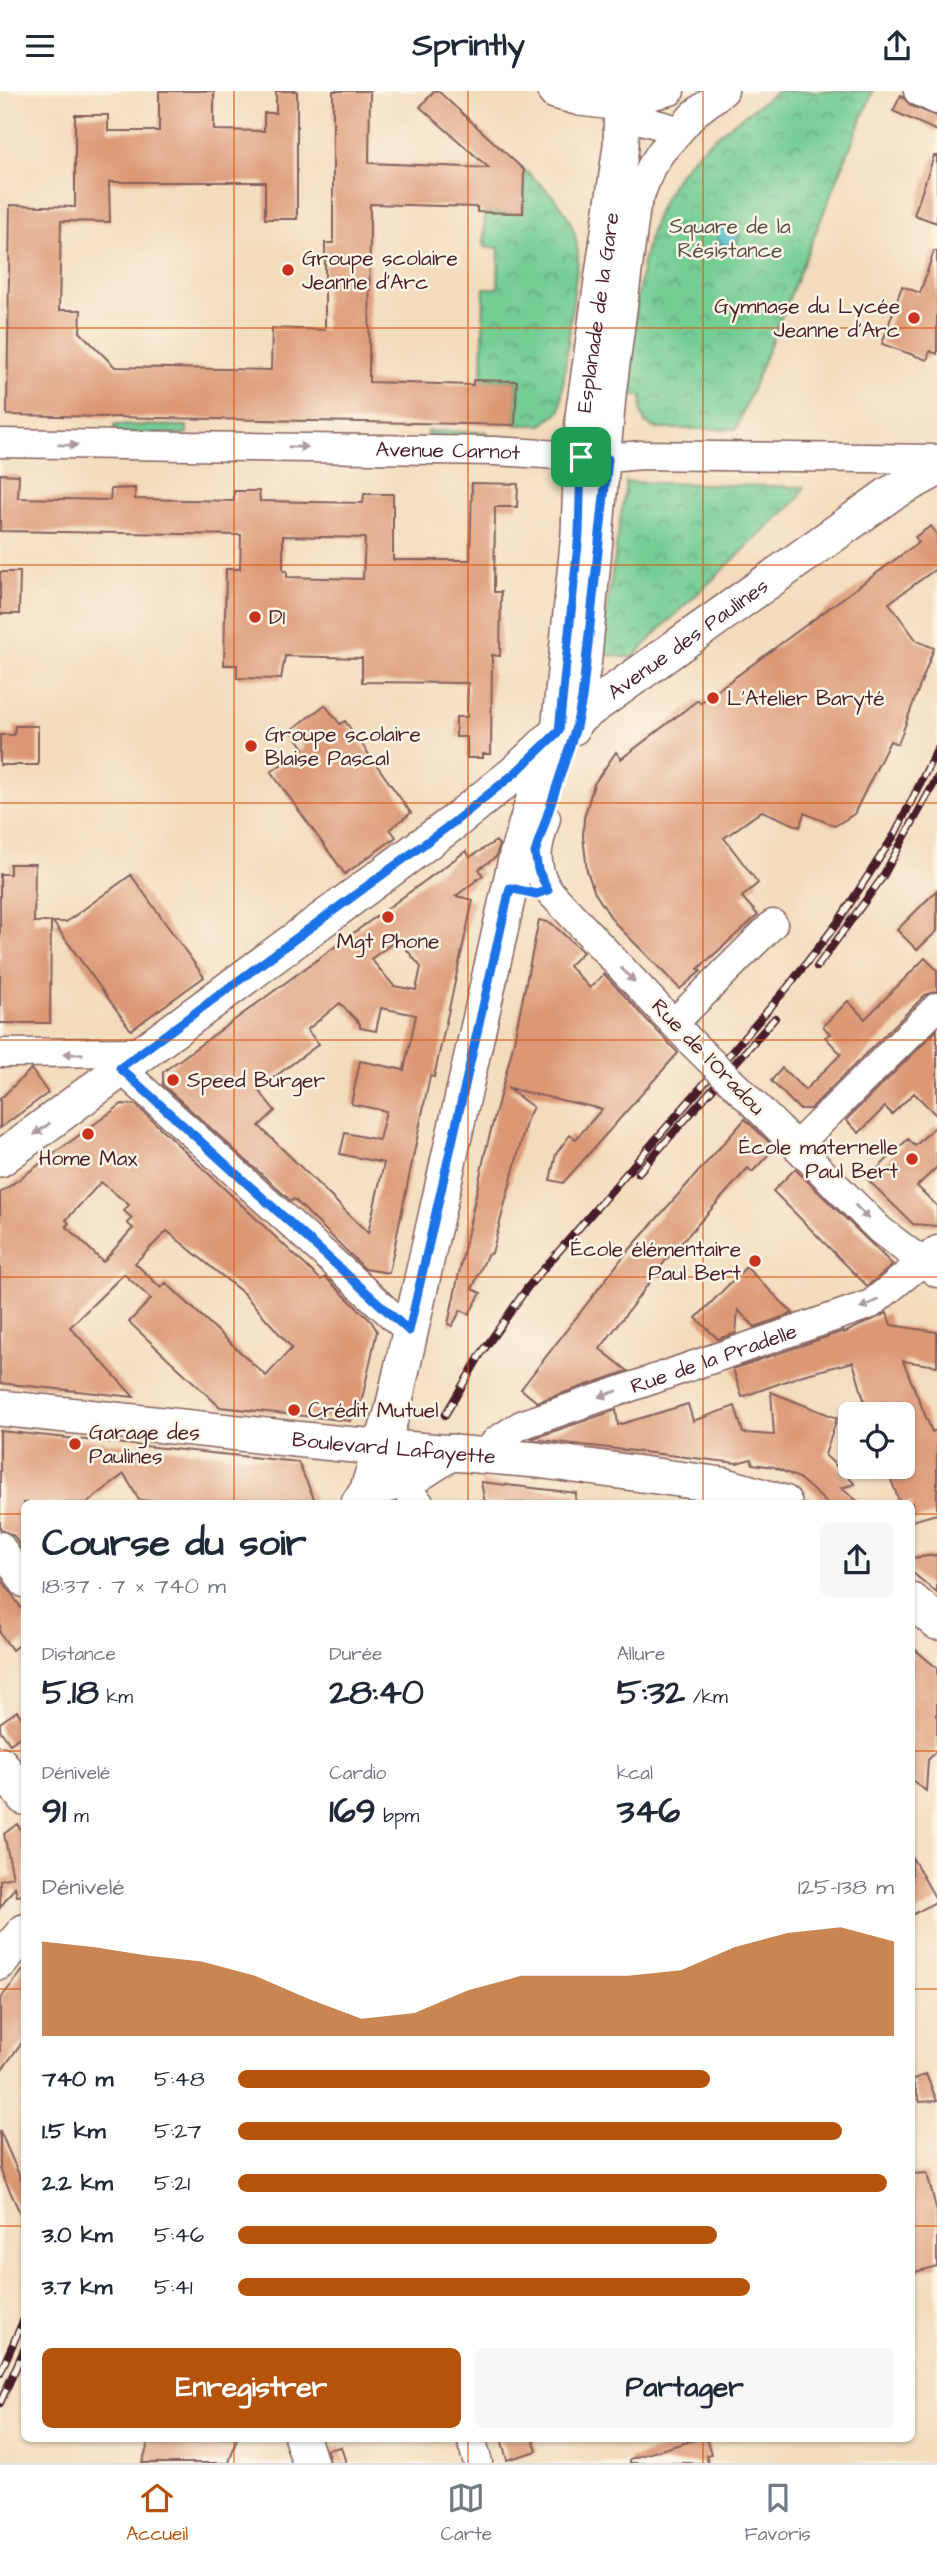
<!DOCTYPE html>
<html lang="fr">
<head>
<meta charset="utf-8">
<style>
  body { margin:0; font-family:"Architects Daughter",sans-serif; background:#f6f6f7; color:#1f2937; height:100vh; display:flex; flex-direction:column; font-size:26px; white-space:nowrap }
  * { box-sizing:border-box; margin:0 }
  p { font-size:23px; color:#747a83 }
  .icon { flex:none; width:38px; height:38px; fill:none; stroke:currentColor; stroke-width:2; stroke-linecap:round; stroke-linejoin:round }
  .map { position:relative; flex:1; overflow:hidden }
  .sheet { position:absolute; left:21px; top:1409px; width:894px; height:942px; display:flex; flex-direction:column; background:#fff; border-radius:10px; box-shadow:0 2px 5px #0004 }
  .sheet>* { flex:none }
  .fabs { position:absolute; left:838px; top:1311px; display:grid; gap:14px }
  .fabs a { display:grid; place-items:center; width:77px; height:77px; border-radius:10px; background:#fff; box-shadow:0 2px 5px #0004; font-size:35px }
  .pin { position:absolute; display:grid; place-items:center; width:60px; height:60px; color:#fff; margin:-30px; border-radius:14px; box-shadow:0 4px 10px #0006 }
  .round { display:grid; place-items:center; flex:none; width:74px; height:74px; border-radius:10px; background:#f6f6f7 }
  .overview { display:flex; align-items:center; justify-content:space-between; height:119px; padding:0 21px }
  h1 { font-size:38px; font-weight:700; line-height:52px }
  .stats { display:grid; grid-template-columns:repeat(3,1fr); gap:10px; height:119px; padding:7px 21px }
  .stats div { display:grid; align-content:center }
  .stats b { font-size:35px; font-weight:700 }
  .stats small { font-size:19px; font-weight:400 }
  .stats p { font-size:19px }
  .chart { height:196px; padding:14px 21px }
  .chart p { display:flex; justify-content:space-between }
  .chart svg { width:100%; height:126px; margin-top:7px; fill:#b45309; opacity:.7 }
  .cta { display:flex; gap:14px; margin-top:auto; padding:14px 21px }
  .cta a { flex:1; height:80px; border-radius:10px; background:#b45309; color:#fff; font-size:28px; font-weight:700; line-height:80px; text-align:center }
  .cta a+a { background:#f6f6f7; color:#1f2937 }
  ul { padding:0 21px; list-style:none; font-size:23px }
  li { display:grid; grid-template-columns:112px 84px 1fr; align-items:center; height:52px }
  li i { height:18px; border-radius:9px; background:#b45309 }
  header { display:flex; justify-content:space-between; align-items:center; height:91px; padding:0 21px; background:#fff; font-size:32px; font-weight:700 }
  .dock { display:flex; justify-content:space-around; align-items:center; height:98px; border-top:2px solid #e0e1e3; background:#fff; font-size:19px; color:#747a83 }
  .dock a { display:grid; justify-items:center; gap:4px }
  .dock .active { color:#b45309 }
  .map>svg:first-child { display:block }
</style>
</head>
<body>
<header><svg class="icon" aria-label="menu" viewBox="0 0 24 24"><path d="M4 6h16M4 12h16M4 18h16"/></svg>Sprintly<svg class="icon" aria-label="share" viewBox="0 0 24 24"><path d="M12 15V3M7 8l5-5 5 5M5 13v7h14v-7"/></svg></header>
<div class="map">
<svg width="937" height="2372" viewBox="0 0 937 2372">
  <defs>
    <pattern id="park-crowns" width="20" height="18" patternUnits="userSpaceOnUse" patternTransform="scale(1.75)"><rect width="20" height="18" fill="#74cd94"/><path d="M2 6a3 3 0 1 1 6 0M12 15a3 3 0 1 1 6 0" fill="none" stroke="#61a679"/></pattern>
  </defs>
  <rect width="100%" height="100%" fill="#fcf5e5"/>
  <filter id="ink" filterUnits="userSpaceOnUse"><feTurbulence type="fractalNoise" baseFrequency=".0143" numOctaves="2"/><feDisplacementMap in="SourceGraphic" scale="14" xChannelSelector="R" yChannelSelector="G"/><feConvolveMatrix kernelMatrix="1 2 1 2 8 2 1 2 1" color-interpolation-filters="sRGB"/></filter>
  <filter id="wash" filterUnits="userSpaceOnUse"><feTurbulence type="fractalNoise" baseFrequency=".00686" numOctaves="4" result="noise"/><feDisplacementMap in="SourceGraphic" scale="28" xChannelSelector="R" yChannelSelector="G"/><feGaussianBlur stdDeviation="1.57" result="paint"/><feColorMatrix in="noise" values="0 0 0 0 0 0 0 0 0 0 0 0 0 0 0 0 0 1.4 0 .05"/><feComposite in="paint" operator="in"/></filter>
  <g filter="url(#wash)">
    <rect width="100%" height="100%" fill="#f3dcbd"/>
    <path fill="#74cd94" stroke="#5f7660" stroke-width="2" d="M114 334 187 335V343L114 342Z
      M427 340 488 341V347L427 346Z"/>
    <path fill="url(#park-crowns)" stroke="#5f7660" stroke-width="2" d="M778 0H873L736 338H657L645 332 641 320 642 305 628 303C636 235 635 155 671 95 695 54 740 28 778 0Z
      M524 79C556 107 576 122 578 167L560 320 542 334H515L517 290 482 289 484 197H498L499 157 484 156 485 121 523 122Z
      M626 391 804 396 798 408 663 535 633 567 600 563Z"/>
    <path fill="#54c1ce" stroke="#4f707c" stroke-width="2" d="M717 144a11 11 0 1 1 22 0a11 11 0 1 1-22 0Z"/>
    <g id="blocks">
      <path fill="#dc9874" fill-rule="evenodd" d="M159 0H214V39L264 40V22H276V0H297V128H265V91H109L110 131 61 130 59 219H81L80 241 115 276 271 279 272 237 325 239V152H333V0H370L369 72 489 77 420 16 434 0H438L524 79 523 122 477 121V116L370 113 369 291 473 294V289L517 290 515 334 7 324 10 114 75 116V24H108V40H159Z
        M901 4 911 15 937 25V40L893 20Z
        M934 65H937V132L914 124Z
        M934 160H937V263L930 260 927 269 882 253 902 195 920 202Z
        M0 383 19 384 18 407 110 409 111 398 135 397V408L234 410V400H259L260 410 363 412 364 403H393V469H470L472 392 518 393 517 416H495L494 501H501L500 565 492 564 491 663H483V667H467V646H456V626H467L468 592 362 591V567L285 565 281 588 237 587V574H224L226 478H240L241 444 0 440ZM283 445 365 447 363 488 287 486V480H283Z
        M931 435 937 444V477L889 512 917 550 934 557 898 653 890 650 854 723 835 735 804 722 800 736 762 720 724 747 758 792 742 806 758 824 698 878 701 880 680 898 614 831 595 802 587 780 583 745 584 727 594 693 616 661 621 668 698 609 700 612 919 451 915 446Z
        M0 481H20L19 523H0Z
        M325 614 340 633 345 630 411 722 390 738 396 746 345 783 271 681 304 657 291 639Z
        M15 635H38V674H0V644H14Z
        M496 750 499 754 496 766 479 778 483 784 456 805 473 809 434 986 430 985 389 1182 365 1178 294 1108 291 1110 163 994V981L466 760 470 766ZM398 848 421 876 416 899 394 895 371 868ZM340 912 360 933V937L376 940 381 917 416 924 404 979 360 970 351 1013 386 1020 379 1049 345 1042 340 1063 384 1072 368 1142 259 1035 275 1020 258 998 319 953 307 939Z
        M10 773H35L34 831H51L50 932H0V783H10Z
        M131 784 204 886 131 939 53 831H66Z
        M937 799V840L917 859 897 839Z
        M539 829 551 832 583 861 569 875 590 897 604 883 678 962 563 1092 550 1089 556 1063 570 1044 576 1048 602 1018 507 997 533 1016 527 1028 492 1162 487 1164 472 1198 481 1202 469 1223 461 1219 452 1235 448 1233 485 1062 512 959Z
        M925 867 937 879V900L925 904 810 1018H799L771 990 782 977 805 999 841 963 825 946 830 943 823 935 848 910 865 928Z
        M937 939V1025L914 1002 892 1023 885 1016 859 1042 846 1029Z
        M31 978 48 1002 0 1037V1008Z
        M122 1013 136 1014 321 1189 325 1186 371 1230 377 1240 360 1317 352 1316 350 1330 220 1316 129 1231 151 1208 124 1183 70 1236 134 1306 0 1292V1102ZM101 1091 129 1114 124 1120 132 1127 127 1132 133 1137 103 1171 66 1135 69 1132 66 1129ZM167 1140 243 1202 292 1257 266 1285 166 1192 161 1197 135 1172Z
        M745 1028 775 1057 752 1081 748 1077 666 1169 600 1258 628 1280 537 1311 521 1298 623 1166Z
        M937 1034V1076L917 1095 937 1115V1135L913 1133 867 1088 908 1048 915 1055Z
        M795 1078 893 1174 867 1195 773 1100Z
        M746 1176 793 1222 755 1236 738 1219 736 1242 718 1248 696 1227Z
        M887 1222 891 1234 937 1241V1275L903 1270 932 1341 937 1339V1423L912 1430V1412H900L886 1376H903V1323H868L853 1271 803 1284 742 1306 733 1278 844 1240V1242Z
        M771 1301 837 1327 825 1364 855 1393 841 1397 860 1412H827L799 1387 774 1376 753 1373 751 1368 737 1372 531 1348 616 1319 618 1334 688 1313 693 1330 735 1315 743 1342 774 1344Z
        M0 1340 298 1371 316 1412H175L139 1409 124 1383 87 1412H24V1461L14 1445 0 1438Z
        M481 1391 576 1402 575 1412H485Z
        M937 1464V1502L912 1481V1467Z
        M0 1486 24 1521V1550L12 1559 0 1542Z
        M912 1556 937 1577V1659L928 1669 926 1700 912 1689Z
        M17 1620 24 1630V1643L10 1653 0 1639V1632Z
        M17 1733 24 1744V1804L17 1805 15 1796 0 1817V1789L13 1786 4 1743Z
        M912 1766 937 1810 912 1824Z
        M24 1878V1949L0 1981V1908Z
        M926 1983 937 2010 920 2011 912 1989Z
        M0 2040 24 2095V2131L0 2078Z
        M927 2082 937 2121V2175L912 2182V2083Z
        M150 2347H237L229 2372H142Z
        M501 2347H533L537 2360 507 2369Z
        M701 2347H706L711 2363 706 2364 708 2372H630V2368Z
        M341 2356 346 2372H330L327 2359Z"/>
    </g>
  </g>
  <g filter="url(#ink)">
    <use href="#blocks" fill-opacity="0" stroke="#85615e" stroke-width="2"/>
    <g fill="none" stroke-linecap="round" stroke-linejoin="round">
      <g stroke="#85615e" stroke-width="31">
        <g id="minor">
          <path d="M670 0 622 12 634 27 678 39"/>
          <path d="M918 0 937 9"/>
          <path id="s1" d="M0 352 495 360 608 367 642 364 937 368"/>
          <path d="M575 639 587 572 612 300 636 115 651 76 661 61 694 23 724 0"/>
          <path d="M546 727C537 755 532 773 548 799L692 952"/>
          <path d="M674 932 773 833"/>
          <path d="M0 962 141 961"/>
          <path d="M120 977 409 1240"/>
          <path d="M753 1012 880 1139 937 1182"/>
          <path d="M796 1055 937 916"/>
          <path id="s2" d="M485 1365 496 1350 521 1334 871 1213 937 1159"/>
          <path d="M398 1390 419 1412"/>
          <path d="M0 1455 24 1492"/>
          <path d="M471 2347 478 2372"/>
        </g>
      </g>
      <g stroke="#85615e" stroke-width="38">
        <g id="major">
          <path d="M555 0 580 7 622 12"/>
          <path id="s3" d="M0 1068 454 731 515 682 559 640 890 403 937 378"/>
          <path id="s4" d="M0 1317 343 1353 537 1369 723 1394 784 1412"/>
          <path d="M367 1401 418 1383 452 1361"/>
          <path id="s5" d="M359 1412 367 1401 392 1322 517 764 536 701 559 640 579 443 583 326 621 55 622 0"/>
          <path d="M912 1510 937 1531"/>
          <path d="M0 1673 24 1706"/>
          <path d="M0 1871 24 1841"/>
          <path d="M302 2347 310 2372"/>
        </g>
      </g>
      <use href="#minor" stroke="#fff" stroke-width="28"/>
      <use href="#major" stroke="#fff" stroke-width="35"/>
      <g stroke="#4a1f2b" stroke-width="8">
        <path id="rail" d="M817 876 882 787 937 687
          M638 1082 775 927
          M445 1324 481 1263 527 1197 787 897 838 831 895 743 937 658
          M0 2282 24 2228
          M0 2312 24 2259"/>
      </g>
      <use href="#rail" stroke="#fcf5e5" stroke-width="5" stroke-dasharray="16" stroke-linecap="butt"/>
      <g stroke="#85615e" stroke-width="31" stroke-linecap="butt">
        <path id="minor-bridge" d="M692 952 753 1012"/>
      </g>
      <use href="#minor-bridge" stroke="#fff" stroke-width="28"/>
    </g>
    <defs><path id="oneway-solid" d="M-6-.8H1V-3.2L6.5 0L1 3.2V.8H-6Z" transform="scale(1.75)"/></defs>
    <g fill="#ae9aa0">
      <use href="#oneway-solid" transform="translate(68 354) rotate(1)"/>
      <use href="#oneway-solid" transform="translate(298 356) rotate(1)"/>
      <use href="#oneway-solid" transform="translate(628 884) rotate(46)"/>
      <use href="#oneway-solid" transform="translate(73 963) rotate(-180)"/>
      <use href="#oneway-solid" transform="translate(42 1038) rotate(143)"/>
      <use href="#oneway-solid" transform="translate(862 1121) rotate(45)"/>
      <use href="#oneway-solid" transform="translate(869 1213) rotate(155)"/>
      <use href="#oneway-solid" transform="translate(608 1303) rotate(161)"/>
    </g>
  </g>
  <g fill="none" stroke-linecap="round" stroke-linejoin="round" filter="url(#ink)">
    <g stroke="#fff" stroke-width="14">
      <path id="route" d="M581 366 608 368 582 608 576 636 535 762 538 779 548 799 536 803 510 797 409 1240 120 977 454 731 515 682 559 640 579 443Z"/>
    </g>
    <use href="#route" stroke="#1a73e8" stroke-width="9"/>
  </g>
  <path fill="none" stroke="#d8530f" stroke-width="2" stroke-opacity="0.55" d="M234 0V1412M468 0V1412M703 0V1412M0 237H937M0 474H937M0 712H937M0 949H937M0 1186H937M0 1423H24M912 1423H937M0 1660H24M912 1660H937M0 1898H24M912 1898H937M0 2135H24M912 2135H937M234 2347V2372M468 2347V2372M703 2347V2372"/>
  <g fill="#c8321e" stroke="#fcf5e5" stroke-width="2.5">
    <circle cx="288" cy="179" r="7"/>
    <circle cx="914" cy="227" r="7"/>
    <circle cx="255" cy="526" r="7"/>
    <circle cx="713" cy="607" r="7"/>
    <circle cx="251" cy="655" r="7"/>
    <circle cx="388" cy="826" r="7"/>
    <circle cx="173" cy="989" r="7"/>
    <circle cx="88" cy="1043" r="7"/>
    <circle cx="912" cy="1068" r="7"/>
    <circle cx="755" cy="1170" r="7"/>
    <circle cx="294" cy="1319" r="7"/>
    <circle cx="75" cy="1353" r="7"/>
  </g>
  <g text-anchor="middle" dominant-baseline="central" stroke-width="5" stroke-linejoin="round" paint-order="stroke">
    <g font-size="21" fill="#57534a" stroke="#fcf5e5">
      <text x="730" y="135">Square de la<tspan x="730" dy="24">Résistance</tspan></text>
    </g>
    <g font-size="21" fill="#4a1f2b" stroke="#fcf5e5" text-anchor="start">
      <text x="302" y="167">Groupe scolaire<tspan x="302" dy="24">Jeanne d'Arc</tspan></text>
      <text x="900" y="215" text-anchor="end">Gymnase du Lycée<tspan x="900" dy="24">Jeanne d'Arc</tspan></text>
      <text x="269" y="526">D1</text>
      <text x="727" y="607">L'Atelier Baryté</text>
      <text x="265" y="643">Groupe scolaire<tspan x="265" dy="24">Blaise Pascal</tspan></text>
      <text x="388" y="850" text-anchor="middle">Mgt Phone</text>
      <text x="187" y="989">Speed Burger</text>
      <text x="898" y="1056" text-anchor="end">École maternelle<tspan x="898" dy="24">Paul Bert</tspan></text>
      <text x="88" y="1067" text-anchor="middle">Home Max</text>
      <text x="741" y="1158" text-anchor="end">École élémentaire<tspan x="741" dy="24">Paul Bert</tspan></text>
      <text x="308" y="1319">Crédit Mutuel</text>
      <text x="89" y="1341">Garage des<tspan x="89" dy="24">Paulines</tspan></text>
    </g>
    <g font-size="21" fill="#4a1f2b" stroke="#fcf5e5">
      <text stroke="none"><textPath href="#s5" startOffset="1220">Esplanade de la Gare</textPath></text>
      <text stroke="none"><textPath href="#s1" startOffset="448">Avenue Carnot</textPath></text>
      <text stroke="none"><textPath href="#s3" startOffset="863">Avenue des Paulines</textPath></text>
      <text transform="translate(708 966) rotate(46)">Rue de l'Oradou</text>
      <text stroke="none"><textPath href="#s2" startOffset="252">Rue de la Pradelle</textPath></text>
      <text stroke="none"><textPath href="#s4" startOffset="396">Boulevard Lafayette</textPath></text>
    </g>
  </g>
</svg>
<div class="fabs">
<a><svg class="icon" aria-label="locate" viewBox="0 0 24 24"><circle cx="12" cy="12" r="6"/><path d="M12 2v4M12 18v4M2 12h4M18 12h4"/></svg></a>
</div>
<div class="pin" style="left:581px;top:366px;background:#1e9e55"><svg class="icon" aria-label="arrive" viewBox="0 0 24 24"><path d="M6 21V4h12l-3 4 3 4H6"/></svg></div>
<section class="sheet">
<div class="overview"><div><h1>Course du soir</h1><p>18:37 · 7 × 740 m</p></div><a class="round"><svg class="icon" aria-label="share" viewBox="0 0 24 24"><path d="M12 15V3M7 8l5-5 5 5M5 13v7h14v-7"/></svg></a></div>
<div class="stats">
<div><p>Distance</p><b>5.18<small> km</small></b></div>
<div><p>Durée</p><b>28:40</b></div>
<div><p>Allure</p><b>5:32<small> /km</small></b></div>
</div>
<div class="stats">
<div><p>Dénivelé</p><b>91<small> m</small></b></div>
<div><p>Cardio</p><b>169<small> bpm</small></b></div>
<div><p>kcal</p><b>346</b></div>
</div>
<div class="chart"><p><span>Dénivelé</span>125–138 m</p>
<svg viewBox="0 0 160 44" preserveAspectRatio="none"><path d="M0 44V11L10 13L20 16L30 18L40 23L50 31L60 38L70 36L80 28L90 23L100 23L110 23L120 21L130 13L140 8L150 6L160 11V44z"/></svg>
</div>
<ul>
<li><b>740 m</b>5:48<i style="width:72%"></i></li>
<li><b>1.5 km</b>5:27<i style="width:92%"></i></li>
<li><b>2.2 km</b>5:21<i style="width:99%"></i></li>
<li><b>3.0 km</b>5:46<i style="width:73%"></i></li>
<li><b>3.7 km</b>5:41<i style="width:78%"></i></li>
</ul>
<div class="cta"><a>Enregistrer</a><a>Partager</a></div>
</section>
</div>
<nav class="dock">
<a class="active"><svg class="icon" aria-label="home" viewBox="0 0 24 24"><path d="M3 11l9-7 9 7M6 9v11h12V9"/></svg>Accueil</a>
<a><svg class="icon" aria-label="map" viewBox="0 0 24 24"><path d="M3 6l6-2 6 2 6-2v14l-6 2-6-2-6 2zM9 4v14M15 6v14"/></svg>Carte</a>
<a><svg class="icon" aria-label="saved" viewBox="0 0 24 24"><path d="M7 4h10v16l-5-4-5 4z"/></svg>Favoris</a>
</nav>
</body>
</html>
